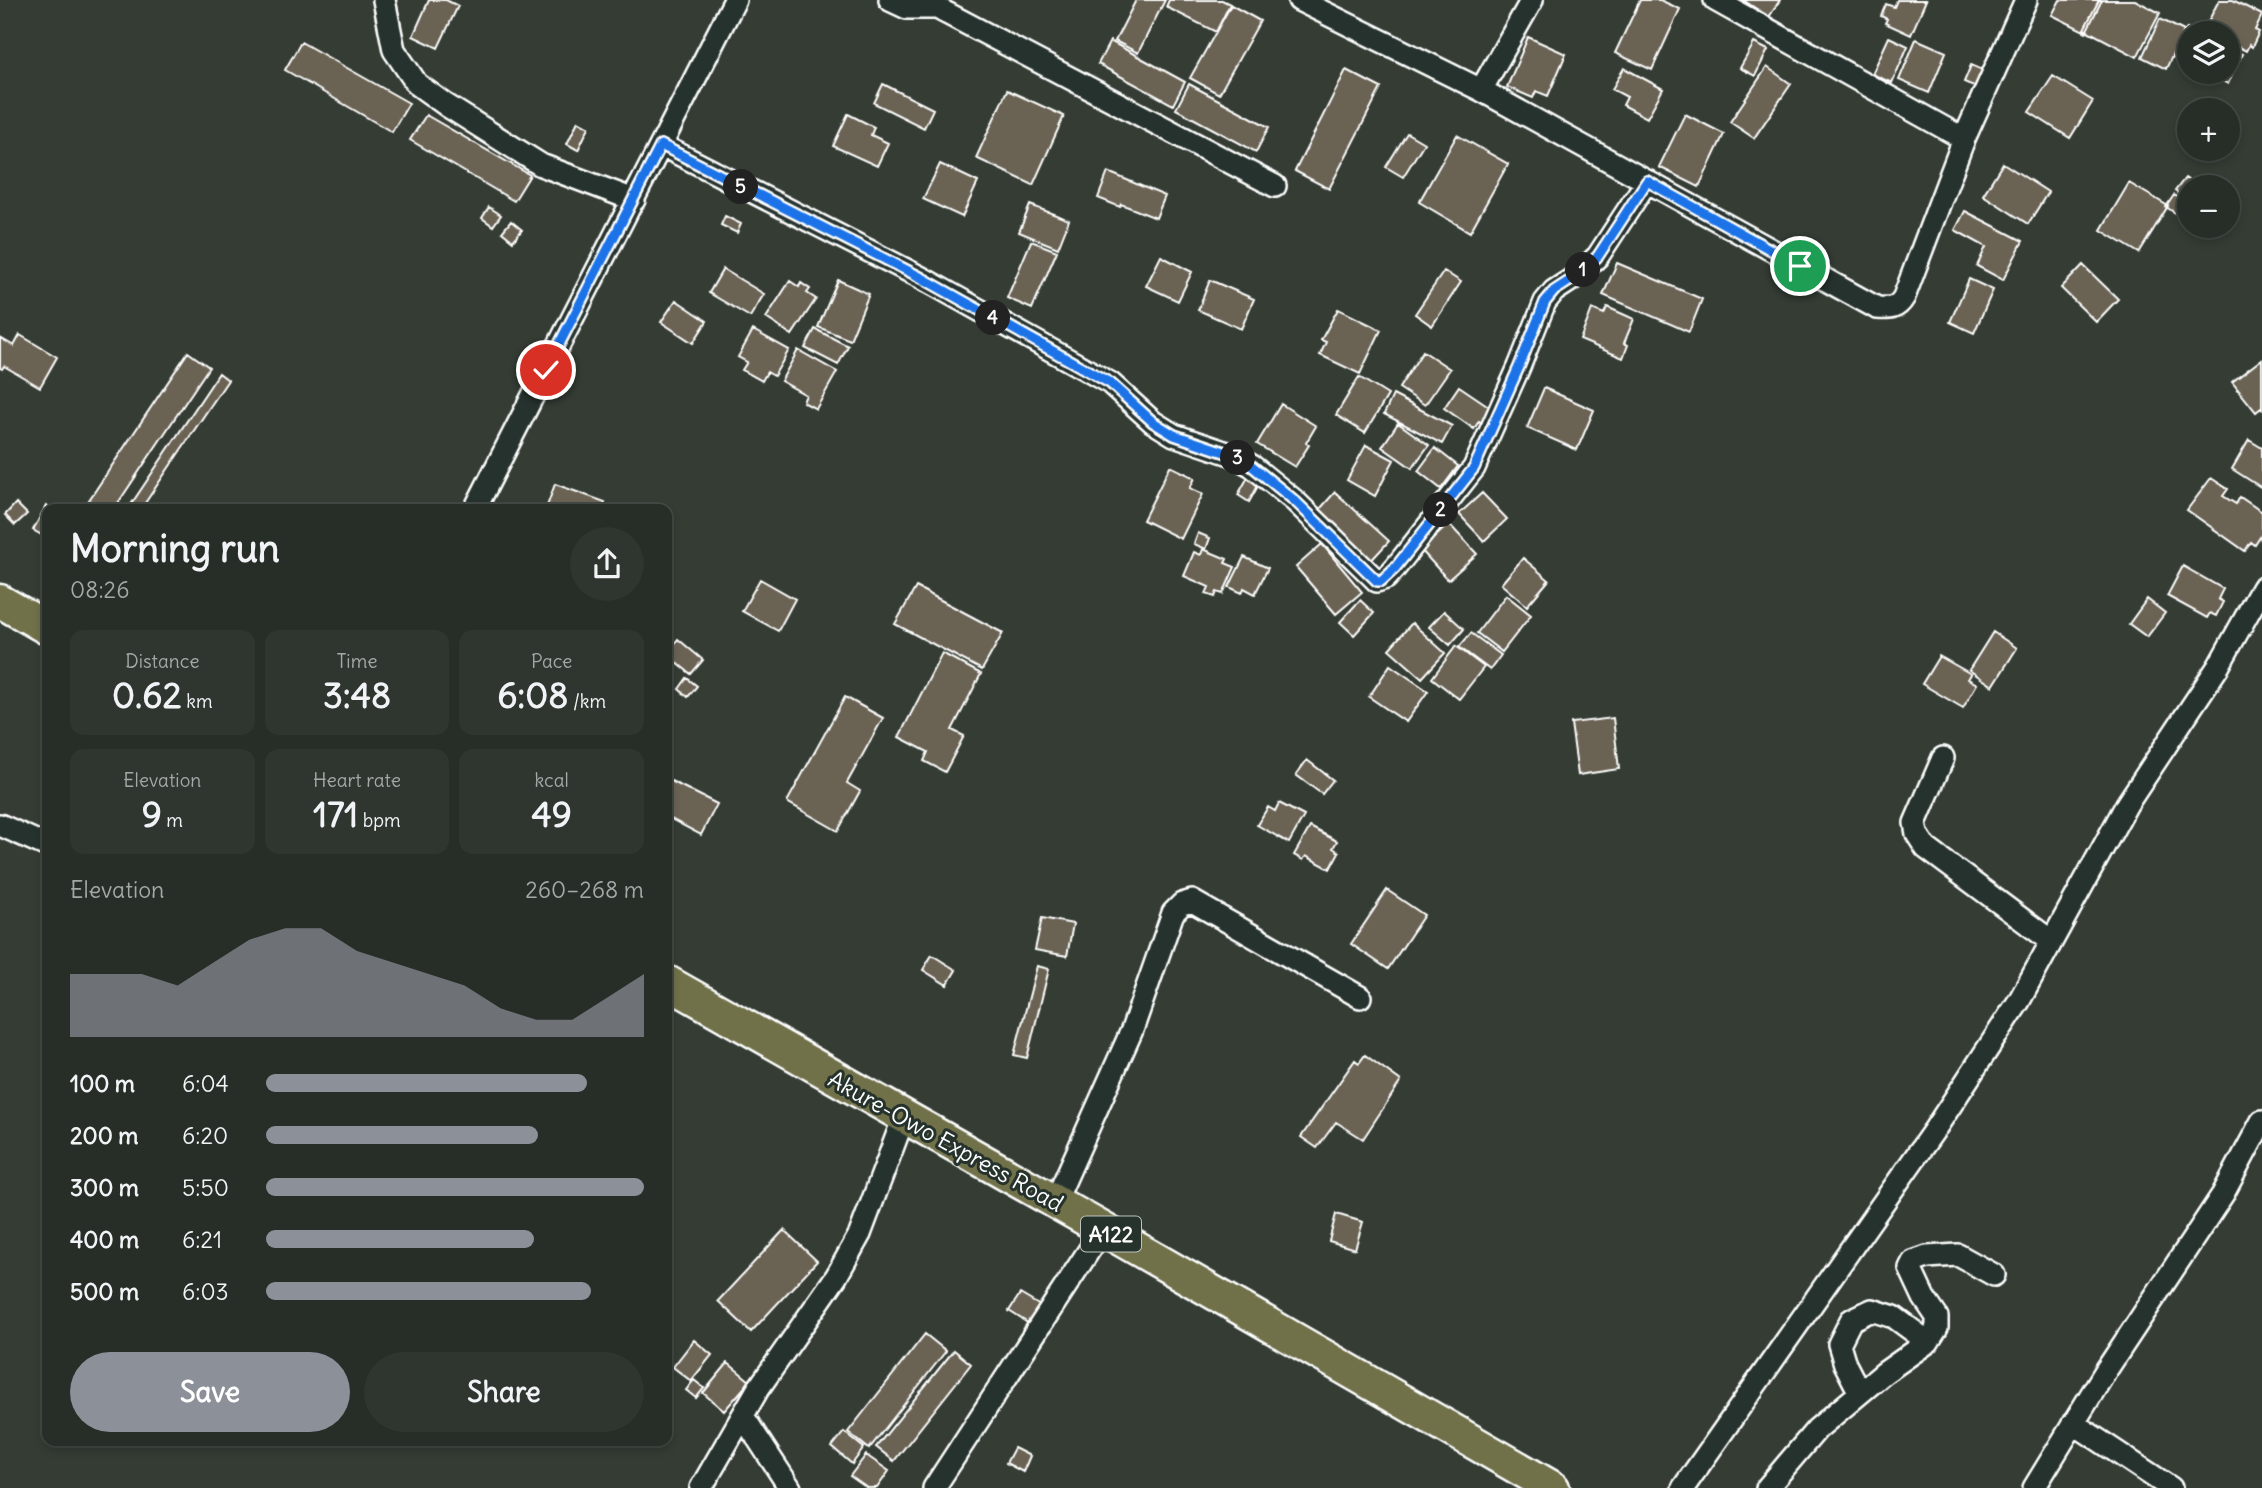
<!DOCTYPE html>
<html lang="en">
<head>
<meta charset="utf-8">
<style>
  body { margin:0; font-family:Delius,sans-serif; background:#2f352f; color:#f1f3f6; height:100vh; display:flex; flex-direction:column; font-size:26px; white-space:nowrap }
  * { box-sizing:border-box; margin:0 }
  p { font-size:23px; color:#a4a8a7 }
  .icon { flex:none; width:38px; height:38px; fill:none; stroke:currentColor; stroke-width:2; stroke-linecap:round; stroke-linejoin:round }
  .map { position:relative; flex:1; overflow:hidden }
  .details { position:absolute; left:42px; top:504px; width:630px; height:942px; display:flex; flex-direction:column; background:#272d27; border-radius:14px; box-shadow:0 4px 10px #0003,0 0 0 2px #434944 }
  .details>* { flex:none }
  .controls { position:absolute; left:2177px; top:21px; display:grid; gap:14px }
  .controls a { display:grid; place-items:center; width:63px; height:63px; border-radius:50%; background:#272d27; box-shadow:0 4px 10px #0003,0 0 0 2px #434944; font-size:35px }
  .pin { position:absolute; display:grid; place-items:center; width:60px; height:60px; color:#fff; margin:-30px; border:4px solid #fff; border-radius:50%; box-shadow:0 2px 7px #0007 }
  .km { position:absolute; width:35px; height:35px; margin:-18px; border-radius:50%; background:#222; color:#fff; font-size:19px; line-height:35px; text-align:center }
  .round { display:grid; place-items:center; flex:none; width:74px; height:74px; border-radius:37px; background:#2f352f }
  .overview { display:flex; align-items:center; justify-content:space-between; height:119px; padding:0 28px }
  h1 { font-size:38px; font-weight:700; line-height:52px }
  .metrics { display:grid; grid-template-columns:repeat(3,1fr); gap:10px; height:119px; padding:7px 28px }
  .metrics div { display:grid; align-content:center; border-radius:14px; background:#2f352f; text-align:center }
  .metrics b { font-size:35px; font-weight:700 }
  .metrics small { font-size:19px; font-weight:400 }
  .metrics p { font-size:19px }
  .chart { height:196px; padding:14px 28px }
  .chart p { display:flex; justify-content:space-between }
  .chart svg { width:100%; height:126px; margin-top:7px; fill:#8c9099; opacity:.7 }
  .cta { display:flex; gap:14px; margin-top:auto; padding:14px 28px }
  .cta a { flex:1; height:80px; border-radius:42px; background:#8c9099; color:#fff; font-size:28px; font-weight:700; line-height:80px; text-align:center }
  .cta a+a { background:#2f352f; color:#f1f3f6 }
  ul { padding:0 28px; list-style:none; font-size:23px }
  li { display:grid; grid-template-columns:112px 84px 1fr; align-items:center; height:52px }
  li i { height:18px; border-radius:9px; background:#8c9099 }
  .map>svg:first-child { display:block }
</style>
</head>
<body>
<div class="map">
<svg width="2262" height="1488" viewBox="0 0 2262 1488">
  <rect width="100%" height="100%" fill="#343c34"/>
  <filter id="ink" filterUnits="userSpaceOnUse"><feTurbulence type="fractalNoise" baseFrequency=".0143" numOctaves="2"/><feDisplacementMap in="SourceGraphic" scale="14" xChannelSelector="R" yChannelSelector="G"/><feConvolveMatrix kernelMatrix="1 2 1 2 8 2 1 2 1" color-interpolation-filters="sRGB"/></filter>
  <g filter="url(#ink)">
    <path fill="#6a6252" stroke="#fff" stroke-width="2" d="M429 0H446L458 6 438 48 413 36Z
      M1136 0H1165L1138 53 1115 41Z
      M1169 0H1222L1230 4 1216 32 1166 7Z
      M1640 0H1660L1680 9 1652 70 1615 53Z
      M1743 0H1780L1769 17Z
      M1897 0H1926L1911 35 1885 23 1887 19 1881 16 1886 4 1894 7Z
      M2060 0H2102L2086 32 2052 15Z
      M2099 0H2135L2160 13 2137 57 2084 29Z
      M2219 0H2233L2262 15 2255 30 2259 32 2252 47 2249 45 2246 51 2228 42V33H2211L2204 30Z
      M1231 5 1260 21 1219 94 1190 78Z
      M2160 19 2184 31 2166 69 2142 57Z
      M2187 28 2197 33H2189V65L2173 58Z
      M1528 37 1566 54 1548 96 1536 91 1533 98 1507 87Z
      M1889 37 1908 46 1892 83 1872 74Z
      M1916 39 1946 52 1929 93 1899 80Z
      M1110 41 1185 82 1173 105 1098 64Z
      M301 42 409 103 392 132 285 70Z
      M1754 43 1768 50 1755 76 1740 68Z
      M2228 48 2242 54 2228 84 2203 72H2228Z
      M1971 65 1985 71 1978 88 1964 82Z
      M1767 67 1791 84 1754 138 1730 122Z
      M1624 68 1663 89 1647 118 1623 105 1627 97 1612 89Z
      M1346 70 1381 88 1329 189 1295 171Z
      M2053 76 2093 101 2070 138 2029 112Z
      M883 84 933 109 924 128 874 103Z
      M1189 84 1269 127 1256 152 1176 109Z
      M1007 90 1064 116 1033 185 976 158Z
      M848 114 874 127 871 135 888 143 877 166 833 146Z
      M1685 114 1724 134 1699 187 1659 167Z
      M426 115 530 175 514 201 410 140Z
      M578 121 589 127 578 150 567 144Z
      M1407 133 1424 143 1403 177 1386 167Z
      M1457 135 1508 164 1470 232 1419 202Z
      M2003 163 2048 192 2028 224 1983 195Z
      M940 164 978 182 962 217 923 199Z
      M1108 172 1165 196 1156 218 1121 204 1120 207 1098 198Z
      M2185 178 2198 187H2189V202L2175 191Z
      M2129 183 2168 206 2139 253 2101 230Z
      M2174 195 2189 204V213L2185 219 2166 207Z
      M1030 205 1069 220 1058 248 1019 232Z
      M489 207 501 215 493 226 482 218Z
      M1965 211 2023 241 2003 280 1977 266 1986 247 1955 230Z
      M725 216 741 224 737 233 721 225Z
      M511 221 522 230 513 241 502 232Z
      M1031 241 1057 251 1032 309 1007 298Z
      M1161 256 1192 272 1178 301 1146 286Z
      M1617 263 1702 299 1689 332 1603 295Z
      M2083 265 2118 299 2096 322 2061 288Z
      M723 269 764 294 750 317 709 293Z
      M1444 271 1461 282 1432 326 1415 314Z
      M1969 279 1993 290 1974 333 1950 322Z
      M838 280 869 294 850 340 818 327Z
      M1210 280 1254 299 1241 329 1198 310Z
      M790 281 799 287 801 283 810 289 807 293 816 299 792 335 766 318Z
      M676 300 707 321 693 343 661 322Z
      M1607 307 1634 319 1624 343 1628 345 1623 358 1580 340 1592 309 1604 314Z
      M1338 309 1381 330 1360 374 1320 355 1326 342 1321 340Z
      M815 329 848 346 838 365 805 348Z
      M753 330 789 350 774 376 767 372 762 381 742 370 747 362 738 357Z
      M20 335 57 357 40 387 4 366 2 369 0 368V338L14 346Z
      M798 350 837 372 816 409 803 402 806 395 781 381Z
      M1423 351 1450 369 1425 405 1399 388Z
      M188 352 209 367 114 509H96L87 503Z
      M2262 359V409L2261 408 2256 412 2232 382Z
      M219 373 228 380 141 509H128Z
      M1359 377 1388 395 1365 433 1336 415Z
      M1459 386 1493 409 1483 424 1479 421 1474 429 1444 408Z
      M1544 388 1594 410 1577 450 1527 428Z
      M1393 395 1452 426 1442 444 1384 414Z
      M1281 404 1316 426 1306 443 1309 445 1295 467 1257 444Z
      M1398 423 1429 445 1412 468 1382 447Z
      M2249 440 2262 448V488L2232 469Z
      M1366 445 1394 460 1375 496 1347 480Z
      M1435 448 1458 466 1441 489 1418 471Z
      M1170 466 1195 478 1190 488 1203 494 1181 539 1143 520Z
      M1248 477 1259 484 1249 502 1238 495Z
      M2211 478 2228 489 2223 496 2236 504 2240 497 2262 512V534L2255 545 2251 542 2245 551 2187 510Z
      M555 484 605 502 602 509H546Z
      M1335 492 1389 541 1367 565 1313 517Z
      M1482 493 1507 519 1484 541 1459 514Z
      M16 503 27 514 15 525 5 515Z
      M46 506 51 509H47V538L33 530Z
      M1449 524 1477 554 1448 580 1421 550Z
      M1198 533 1210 538 1206 549 1194 544Z
      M1322 544 1362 592 1336 614 1296 567Z
      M1203 549 1227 559 1225 563 1235 567 1223 594 1217 592 1215 597 1206 594 1209 587 1184 576 1194 552 1201 555Z
      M1244 557 1268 568 1255 594 1244 588 1242 593 1229 587Z
      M1523 558 1549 580 1527 606 1501 584Z
      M2183 566 2223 589 2218 599 2223 602 2216 616 2210 613 2207 618 2167 596Z
      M760 579 795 599 778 631 742 611Z
      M916 587 1003 633 982 670 895 624Z
      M1506 595 1531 615 1502 652 1477 633Z
      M2147 599 2165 613 2147 637 2129 624Z
      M1360 600 1374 613 1354 635 1340 622Z
      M1444 611 1464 629 1450 645 1429 627Z
      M1412 623 1445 653 1422 678 1389 649Z
      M1993 632 2017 648 1993 686 1969 670Z
      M1471 633 1501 655 1490 670 1459 647Z
      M678 639 703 660 691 674 667 655Z
      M1456 646 1484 667 1459 699 1432 678Z
      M942 653 981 674 952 730 964 736 945 772 924 761 928 752 899 737Z
      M1939 656 1971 674 1968 679 1977 684 1963 708 1922 684Z
      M1390 665 1428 691 1406 722 1369 697Z
      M687 678 697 686 688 697 679 689Z
      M845 697 883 718 847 783 860 791 838 831 787 802Z
      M1613 718 1619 769 1578 775 1571 723Z
      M1307 760 1333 780 1322 794 1296 775Z
      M667 779 717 804 701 835 667 817Z
      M1279 803 1304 816 1289 843 1257 825 1268 807 1275 811Z
      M1310 827 1337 841 1333 848 1339 852 1330 869 1306 856 1303 860 1294 855Z
      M1387 890 1424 915 1388 969 1351 944Z
      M1042 918 1073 924 1067 956 1035 950Z
      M932 955 956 970 947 985 923 970Z
      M1037 966 1049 969 1027 1058 1014 1055Z
      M1365 1055 1401 1081 1363 1139 1336 1122 1317 1148 1301 1137 1355 1060 1359 1063Z
      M1336 1214 1363 1222 1355 1249 1329 1241Z
      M784 1230 817 1261 751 1332 718 1301Z
      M1020 1294 1042 1307 1031 1325 1009 1311Z
      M925 1334 946 1351 869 1449 848 1432Z
      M694 1340 712 1355 691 1381 673 1367Z
      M954 1350 971 1364 894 1461 876 1447Z
      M728 1363 750 1381 724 1411 703 1393Z
      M694 1380 704 1388 696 1398 686 1390Z
      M844 1432 864 1448 852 1464 832 1447Z
      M1014 1448 1030 1456 1023 1472 1006 1463Z
      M866 1455 889 1471 877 1488H867L850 1476Z"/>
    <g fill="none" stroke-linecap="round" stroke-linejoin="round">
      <g stroke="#fff" stroke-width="26">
        <path id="minor" d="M384 0 394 50 417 84 446 105 541 165 634 200
          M890 0 907 8H937
          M928 0 937 8 1275 186
          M1299 0 1481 90 1877 308C1890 309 1897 309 1904 297L1964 139 2026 0
          M1715 0 1964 139
          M1481 90 1532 0
          M661 145 922 278 1110 383 1153 422 1174 435 1233 455 1252 466 1295 501 1377 581 1386 578 1395 568 1474 468 1519 367 1545 302 1554 291 1577 276 1598 256 1647 181
          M475 509 735 0
          M1943 758 1915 823 1917 834 1926 848 2051 941
          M0 825 47 846
          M1055 1202 1132 1030 1173 913 1182 904 1192 901 1360 997
          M1860 1393 1845 1364 1839 1344 1851 1320 1872 1310 1894 1317 1928 1342
          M743 1416 790 1488
          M2073 1423 2171 1488
          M701 1488 758 1389 836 1277 860 1234 904 1117
          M934 1488 1103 1229
          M1683 1488 1935 1129 2019 1001 2127 804 2218 667 2262 588
          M1767 1488 1817 1429 1884 1373 1928 1342 1937 1328V1317L1924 1298 1910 1268 1913 1262 1927 1257 1958 1255 1994 1275
          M2034 1488 2105 1372 2223 1194 2262 1121"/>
      </g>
      <g stroke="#fff" stroke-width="37">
        <path id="highway" d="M0 601 47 628
          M667 982 1103 1229 1553 1488"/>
      </g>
      <use href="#minor" stroke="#26332d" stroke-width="21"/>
      <use href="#highway" stroke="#6f704a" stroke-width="32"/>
    </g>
  </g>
  <g fill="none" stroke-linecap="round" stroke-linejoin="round" filter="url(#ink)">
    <g stroke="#fff" stroke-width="14">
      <path id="route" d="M546 370 661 145 922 278 1110 383 1153 422 1174 435 1233 455 1252 466 1295 501 1377 581H1381L1395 568 1474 468 1519 367 1545 302 1554 291 1577 276 1598 256 1647 181 1800 266"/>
    </g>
    <use href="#route" stroke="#1a73e8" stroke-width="9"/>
  </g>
  <g text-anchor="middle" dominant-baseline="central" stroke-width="6" stroke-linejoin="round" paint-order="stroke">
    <rect fill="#26332d" stroke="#bec2c0" stroke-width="2" x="1081" y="1216.5" width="60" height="35" rx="5"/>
    <g font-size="21" font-weight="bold" fill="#fff">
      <text x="1111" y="1234">A122</text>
    </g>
    <g font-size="23" fill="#fff" stroke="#26332d">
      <text transform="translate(946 1141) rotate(29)">Akure-Owo Express Road</text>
    </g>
  </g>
</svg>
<div class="controls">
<a><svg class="icon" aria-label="layers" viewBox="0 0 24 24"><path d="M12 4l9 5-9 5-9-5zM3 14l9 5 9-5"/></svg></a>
<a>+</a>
<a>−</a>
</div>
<div class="pin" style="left:1800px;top:266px;background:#1e9e55"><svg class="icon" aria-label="arrive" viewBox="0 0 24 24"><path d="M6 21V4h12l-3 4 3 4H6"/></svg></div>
<div class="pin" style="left:546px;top:370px;background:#d93025"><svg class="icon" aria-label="check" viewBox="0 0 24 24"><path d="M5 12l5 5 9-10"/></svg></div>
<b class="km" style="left:1583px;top:270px">1</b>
<b class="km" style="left:1441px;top:510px">2</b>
<b class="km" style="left:1238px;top:458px">3</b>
<b class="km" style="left:993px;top:318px">4</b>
<b class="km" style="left:741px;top:187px">5</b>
<section class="details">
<div class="overview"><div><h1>Morning run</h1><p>08:26</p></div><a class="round"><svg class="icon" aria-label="share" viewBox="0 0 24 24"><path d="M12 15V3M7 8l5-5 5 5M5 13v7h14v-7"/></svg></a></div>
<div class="metrics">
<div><p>Distance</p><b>0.62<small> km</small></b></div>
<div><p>Time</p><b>3:48</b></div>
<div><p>Pace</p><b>6:08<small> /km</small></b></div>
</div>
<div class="metrics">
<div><p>Elevation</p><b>9<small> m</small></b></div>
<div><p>Heart rate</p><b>171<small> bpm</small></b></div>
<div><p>kcal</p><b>49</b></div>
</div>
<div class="chart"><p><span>Elevation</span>260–268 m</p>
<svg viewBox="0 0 160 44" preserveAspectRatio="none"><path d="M0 44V22L10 22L20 22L30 26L40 18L50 10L60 6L70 6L80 14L90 18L100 22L110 26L120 34L130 38L140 38L150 30L160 22V44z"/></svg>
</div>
<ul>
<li><b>100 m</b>6:04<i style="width:85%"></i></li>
<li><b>200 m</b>6:20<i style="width:72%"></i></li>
<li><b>300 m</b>5:50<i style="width:100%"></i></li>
<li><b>400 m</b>6:21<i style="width:71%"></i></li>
<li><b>500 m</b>6:03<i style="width:86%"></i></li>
</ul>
<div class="cta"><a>Save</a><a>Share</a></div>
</section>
</div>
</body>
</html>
